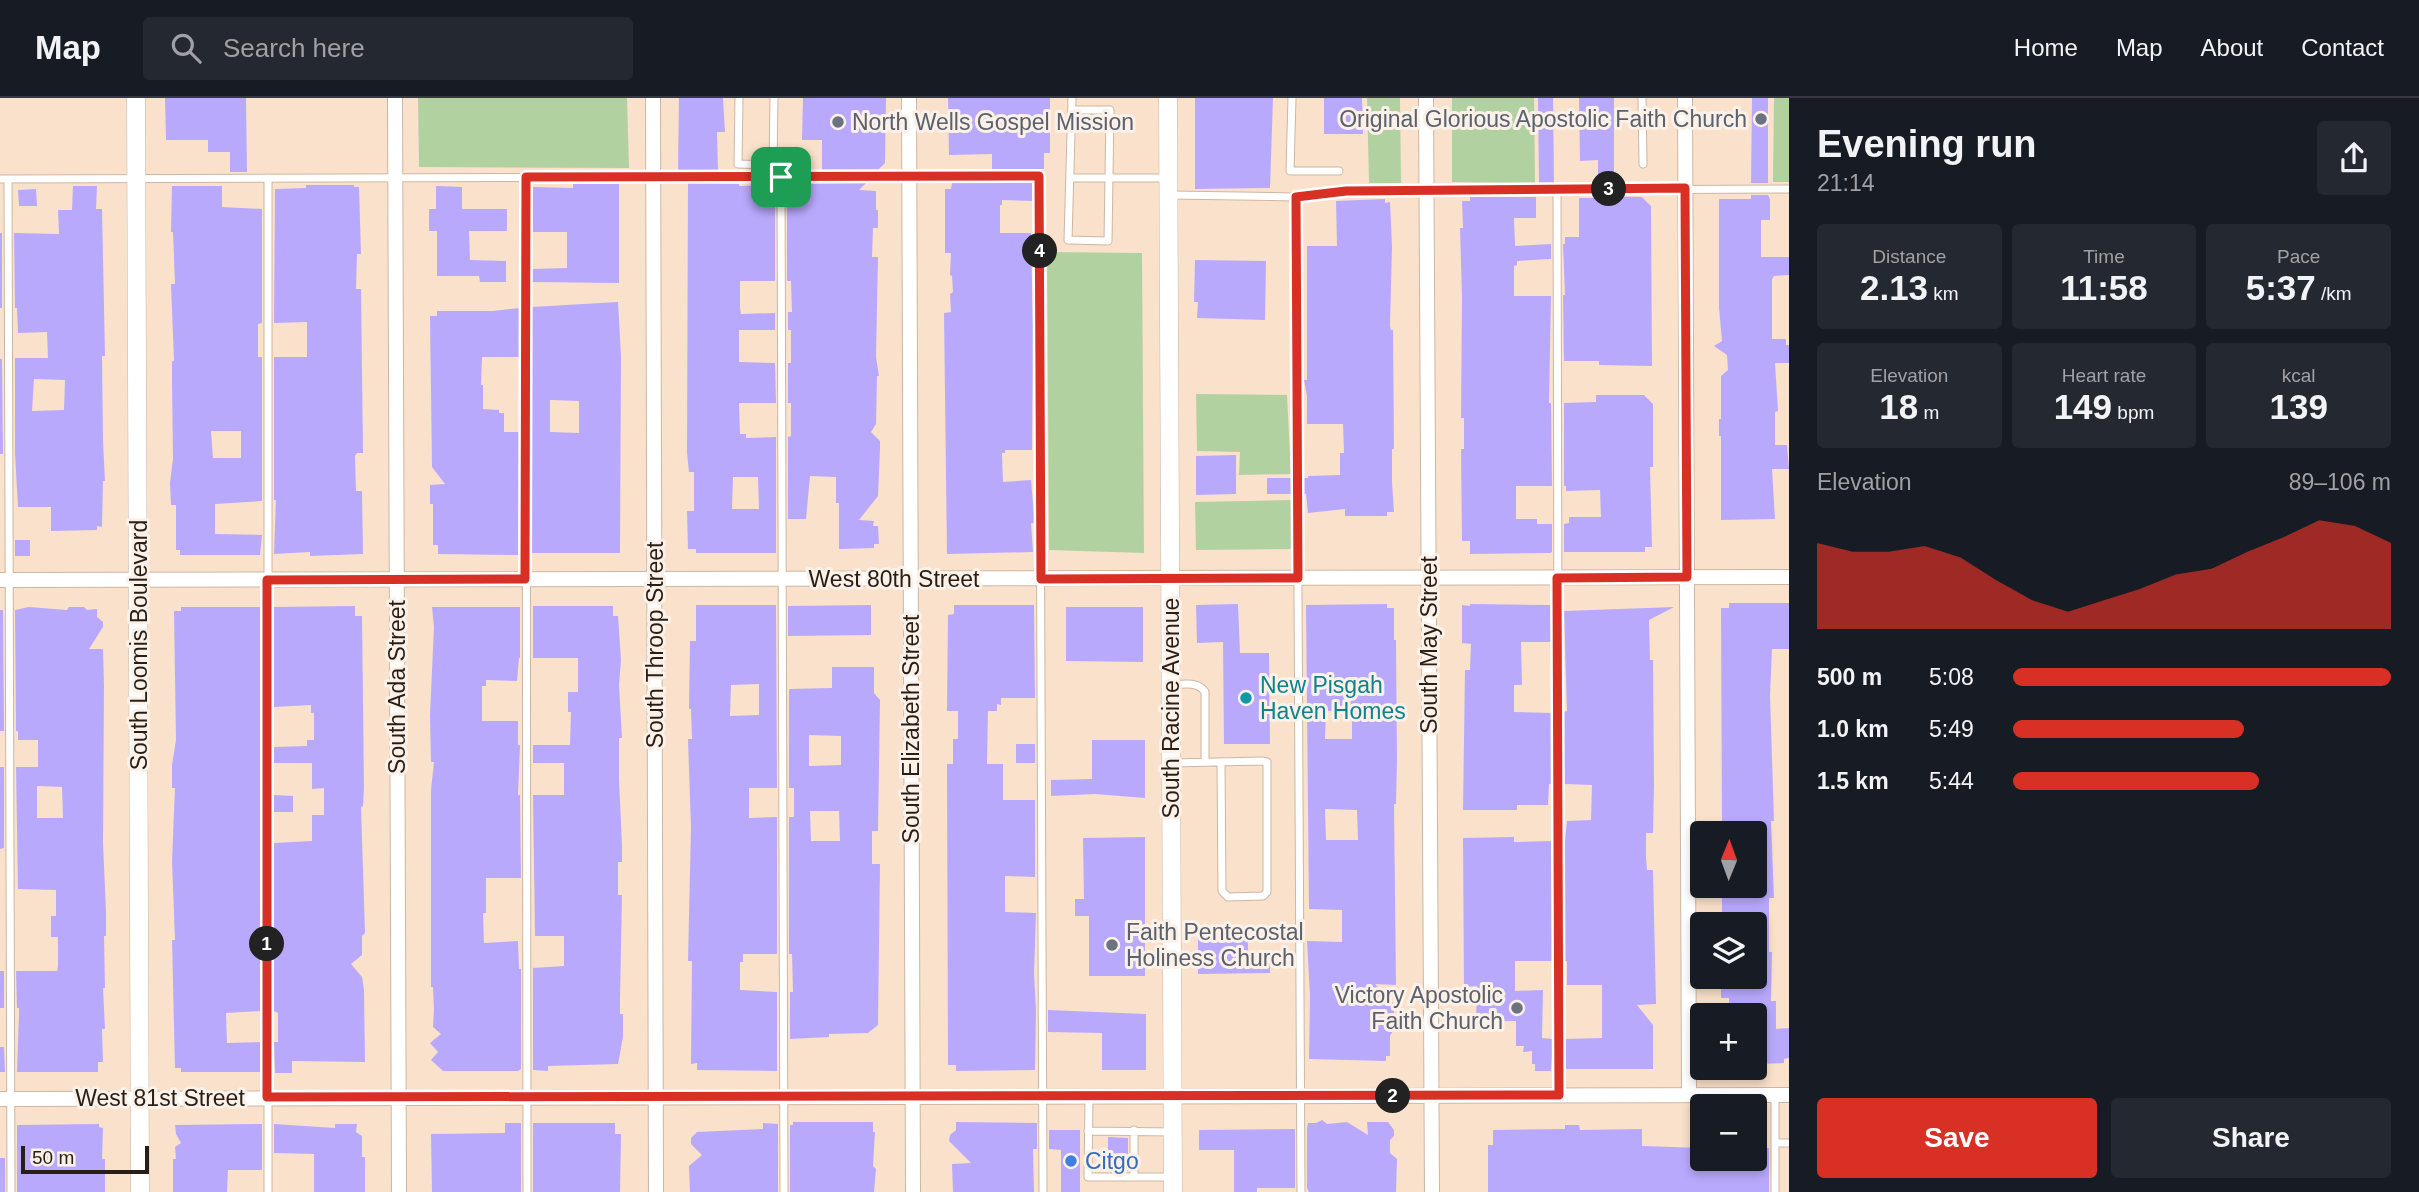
<!DOCTYPE html>
<html lang="en">
<head>
<meta charset="utf-8">
<style>
  body { margin:0; font-family:Arial,sans-serif; background:#242831; color:#f1f3f6; height:100vh; display:flex; flex-direction:column; font-size:26px; white-space:nowrap }
  * { box-sizing:border-box; margin:0 }
  p { font-size:23px; color:#9ea1a6 }
  .icon { flex:none; width:38px; height:38px; fill:none; stroke:currentColor; stroke-width:2; stroke-linecap:round; stroke-linejoin:round }
  .map { position:relative; flex:1; overflow:hidden }
  .sheet { display:flex; flex-direction:column; background:#171b24; width:630px }
  .sheet>* { flex:none }
  .needle { width:46px; rotate:1deg }
  .tools { position:absolute; left:1690px; top:723px; display:grid; gap:14px }
  .tools a { display:grid; place-items:center; width:77px; height:77px; border-radius:7px; background:#171b24; box-shadow:0 4px 10px #0003; font-size:35px }
  .scale { position:absolute; left:21px; bottom:18px; width:128px; box-sizing:border-box; padding-left:7px; border:4px solid #271e16; border-top:0; font-size:19px; line-height:24px; white-space:nowrap; color:#271e16; -webkit-text-stroke:5px #fbf1e8; paint-order:stroke }
  .pin { position:absolute; display:grid; place-items:center; width:60px; height:60px; color:#fff; margin:-30px; border-radius:14px; box-shadow:0 4px 10px #0006 }
  .km { position:absolute; width:35px; height:35px; margin:-18px; border-radius:50%; background:#222; color:#fff; font-size:19px; line-height:35px; text-align:center }
  .round { display:grid; place-items:center; flex:none; width:74px; height:74px; border-radius:7px; background:#242831 }
  .overview { display:flex; align-items:center; justify-content:space-between; height:119px; padding:0 28px }
  h1 { font-size:38px; font-weight:700; line-height:52px }
  .stats { display:grid; grid-template-columns:repeat(3,1fr); gap:10px; height:119px; padding:7px 28px }
  .stats div { display:grid; align-content:center; border-radius:7px; background:#242831; text-align:center }
  .stats b { font-size:35px; font-weight:700 }
  .stats small { font-size:19px; font-weight:400 }
  .stats p { font-size:19px }
  .chart { height:196px; padding:14px 28px }
  .chart p { display:flex; justify-content:space-between }
  .chart svg { width:100%; height:126px; margin-top:7px; fill:#d93025; opacity:.7 }
  .action { display:flex; gap:14px; margin-top:auto; padding:14px 28px }
  .action a { flex:1; height:80px; border-radius:7px; background:#d93025; color:#fff; font-size:28px; font-weight:700; line-height:80px; text-align:center }
  .action a+a { background:#242831; color:#f1f3f6 }
  ul { padding:0 28px; list-style:none; font-size:23px }
  li { display:grid; grid-template-columns:112px 84px 1fr; align-items:center; height:52px }
  li i { height:18px; border-radius:9px; background:#d93025 }
  header { display:flex; align-items:center; gap:42px; box-sizing:border-box; height:98px; padding:0 35px; background:#171b24; border-bottom:2px solid #363941 }
  header strong { font-size:33px }
  nav { display:flex; gap:38px; margin-inline-start:auto; font-size:24px }
  .search { width:490px; height:63px; background:#242831; display:flex; align-items:center; gap:18px; box-sizing:border-box; padding:0 24px; border-radius:7px; color:#9ea1a6; font-size:26px }
  main { display:flex; flex:1; min-height:0 }
  .map>svg:first-child { display:block }
</style>
</head>
<body>
<header>
<strong>Map</strong>
<div class="search"><svg class="icon" aria-label="search" viewBox="0 0 24 24"><circle cx="10" cy="10" r="6"/><path d="M15 15l6 6"/></svg>Search here</div>
<nav><a>Home</a><a>Map</a><a>About</a><a>Contact</a></nav>
</header>
<main>
<div class="map">
<svg width="1789" height="1094" viewBox="0 0 1789 1094">
  <rect width="100%" height="100%" fill="#fae1cb"/>
  <path fill="#b1d2a0" d="M418 0H627L629 70 419 69Z
    M1367 0H1400L1401 85H1369Z
    M1452 0H1534L1535 85 1452 84Z
    M1774 0H1789V84H1773Z
    M1047 154 1142 155 1144 455 1049 452Z
    M1196 296 1287 297 1291 376 1239 377 1240 354 1197 353Z
    M1292 402 1293 451 1196 452 1195 404Z"/>
  <path fill="#b9a9fd" fill-rule="evenodd" d="M165 0H246L247 74H230V54H208V42H166Z
    M679 0H723L725 34H717L718 73H678Z
    M803 0H886L885 65 878 72 822 73V42H802Z
    M948 0H1050V55H1044V71L992 72V56L949 57Z
    M1195 0H1273L1270 90 1195 91Z
    M1324 0H1362L1363 36H1324Z
    M1538 0H1553L1554 85H1539Z
    M1579 0H1614V86H1598V62L1580 63Z
    M1752 0H1768V85H1751Z
    M992 84H1033V103L1002 102V107H1000V135H1031L1033 229 1032 352H1005V355H1002L1003 384 1031 382 1034 418V425H1031L1033 454 947 456 944 215 951 214 950 196 953 194 952 178 950 177 951 155H945V91H951L952 85Z
    M688 85 739 86V88L775 87V183H740V210L741 216 775 215V232H739V264L775 265 776 305H739L740 336H746V340L776 339V455H696V451H688L687 413H694V374H689L687 355ZM733 379H758L759 411H732Z
    M866 85 859 92 876 93V112H878V130H873L872 159H878L876 259 879 278H877L876 326 871 334 880 343V350L878 398 859 422 874 423 873 428H878L879 446H874V450L839 451V405H836V379L810 378 806 421H788V339L791 338V305H788V265H791V232H788V214H792L791 183H787V86Z
    M573 86H619V185L532 184V171L567 170V134H532V89L573 90Z
    M306 87H354V89H359L361 156H357L356 191H361L363 355H357L355 358 356 393H362L363 456 310 458V454L274 456 276 402H274V259H307V224L274 225 275 91 306 90Z
    M73 88H97L96 111H102L105 258H102L103 343 105 383H103L102 429 97 428V432L51 433V409H18L15 356V260H48L47 234 18 235 17 210H15L14 135 59 136 58 112H72ZM34 281 65 282 64 312 32 313Z
    M172 88H222V109L262 111V225L258 226V259H262V403L215 406V436L262 437 260 457H180V452H176V407H171L170 385 173 361 172 287V263H174L171 186H175L173 134H171ZM211 333H241V360H213Z
    M436 88 462 89V111H507V133H469L470 162 506 163V184H480L479 178H437V133H429V111H436Z
    M36 91 37 108H19L18 92Z
    M1751 97H1768L1770 101V122H1761V159H1789V177L1774 178 1772 181V241H1786V247H1789V265H1775L1778 313 1775 314V347H1787L1789 371H1772L1775 421 1721 422V338H1719V321H1721V278L1728 272 1727 257 1714 248 1722 243 1719 210V101H1751Z
    M1598 98 1642 99 1651 108 1652 268 1599 267V263H1564L1563 197H1565L1563 146H1565V139H1579V100H1597Z
    M1470 99H1536V120H1514L1515 148 1551 146V161L1517 163V167L1514 168V198H1551L1549 305H1551L1552 388H1516V421H1537V426H1552V454L1550 455 1470 456V443H1462L1461 351H1464V320H1461L1462 199 1460 130H1463L1462 103H1470Z
    M1385 101V105L1390 104 1392 148 1390 228 1391 232H1393L1394 351H1392V384L1394 414H1387V418H1345V411L1308 415 1306 396H1304V380H1308V378L1340 377V355H1344L1343 326H1307V298L1304 282H1307V148H1337L1336 103Z
    M0 135H2V210H0Z
    M1195 162 1266 163 1265 222 1197 220 1198 204H1194Z
    M618 204 621 258 620 455H532V209ZM550 302 579 303V335L550 334Z
    M520 210V259H482L481 287H483V311L499 312V315H504V334H520V454H518V457L438 456V447H433V406H430V387L445 386 432 369 430 218H437V213H493Z
    M0 261H2L3 356H0Z
    M1596 297H1644L1653 306V369H1650L1652 449H1645V454H1564V426L1569 425V419H1601L1600 392 1566 393V388H1564V305L1596 304Z
    M1236 357V396L1196 397V358Z
    M1267 380H1291V396H1267Z
    M15 442H30V458H15Z
    M1729 505H1789V551H1772L1770 598 1774 723H1771L1774 800H1769V854H1772L1771 903H1776V931L1789 930V960L1784 961V965L1755 966V917H1729V900H1721V878H1755V825H1722V788H1755V735H1722L1721 510H1729Z
    M1238 506 1240 555H1269L1270 646H1224L1223 544 1197 545 1196 507Z
    M1387 506V510H1394V542H1396L1397 663 1396 706H1394L1396 887 1375 886 1394 906V931L1390 938V958H1386V963L1309 961 1310 897 1307 843 1342 844V812L1309 811 1306 507ZM1352 612V641H1325L1326 613ZM1325 711 1357 712 1358 742H1326Z
    M1470 506 1551 507 1552 544H1521L1522 587H1514V614L1552 615V686H1549L1548 707H1517V712H1463L1465 572H1470L1471 546 1462 545V507L1470 508Z
    M696 507H776L777 690H749V720L777 719V856H743V864H740V892L777 894V973L697 972V965L691 966 692 863H688L691 729 688 641H692L691 611H689L690 543H696ZM759 586V617L730 618 731 587Z
    M871 507V537L788 538V508Z
    M954 507H1034L1035 600H1001V607L997 606V613H988L987 666H1003V702H1035V779L1005 778V814L1036 815 1034 876 1036 912 1035 972 956 973V967H948L947 666H953V641H958V613H947L948 517 954 516Z
    M355 508V518H362L364 690 363 708 361 709 365 835 362 838V857L351 866 362 879 364 892 365 964 292 963V975H275L274 944H278V915L274 913V745L312 743V717H324V690L312 691V665H274V649L307 648V642H314V615H311V607L274 609V509Z
    M533 508H613V518H618L621 562 619 587 622 640H619V682L622 747V764H618V797H622L620 901V916H623V939L618 966 548 968V973L533 972V870L564 868V838H535L533 697H564V665H533V647H570L571 614H568V594H578V560H533Z
    M29 509 67 512 69 509H84L87 512 97 511V519L103 524V529L89 551H103L104 588 103 745 106 814V838H104L105 890H103L105 931H102L103 964H98V974H17L19 916V910H17L16 873H57L58 868V839H51V818H56V792L18 791 16 669H38V642H18V633H16L15 512ZM37 688 62 689 63 720H37Z
    M181 509H262L260 745H262V913L226 915 227 945 262 944V974H181V970H175L172 842H175L172 763 175 690H172V667L176 642 174 513H181Z
    M432 509H520V560H519L517 583 486 582V588H482V623H518V647H520L518 697H520L521 780H486V815H483L484 845 518 843 519 871H521V971L518 973H443L431 962 438 954 430 945 441 936 433 929 434 912 433 889H431V692L434 664H431L430 617 434 529Z
    M1066 509H1143V564L1066 563Z
    M1674 509 1649 522 1650 562H1653L1654 687 1653 735H1646V759L1647 772H1653L1656 906 1637 907 1653 927V971H1565V941L1602 940V887H1567V863H1565V743L1567 723 1591 722 1592 687 1564 686V614L1567 613 1564 513Z
    M0 512H3L4 633H0Z
    M832 569H874V595L880 602 878 733H872V766H880L878 927 868 935 829 936V939L790 941V894H793L792 856H789V719H794V690H789V591L832 590ZM809 637 841 638V667L809 668ZM810 713H839L840 743H811Z
    M1092 642H1145V700L1095 696 1051 698V682L1092 681Z
    M1016 646H1035V665H1016Z
    M0 669H4V750L0 751Z
    M274 697 293 698V714H274Z
    M1145 739V878H1089V818H1075V801H1084L1083 740Z
    M1514 739V744L1552 743 1553 863H1515V893L1543 892 1542 940 1553 941 1551 973H1535V966H1532V953L1523 954 1524 948H1516V923H1476L1477 888 1464 889 1463 740Z
    M1198 837H1248V861H1270V875L1198 876Z
    M0 873H4V910H0Z
    M1048 912 1146 916V972H1102V935L1048 934Z
    M0 949H4L5 974H0Z
    M1322 1022 1327 1026 1347 1024 1368 1037 1367 1024H1388L1394 1032V1038L1390 1042V1055L1397 1061 1396 1094H1309L1307 1090V1031L1308 1025H1316Z
    M793 1024H873V1034H875L873 1068 876 1071 874 1094H790V1027H793Z
    M956 1024 1037 1025V1051H1033L1034 1094H953L952 1066 971 1065 949 1043 950 1037 956 1032Z
    M505 1025H521V1094H432L431 1036 505 1035Z
    M533 1025H615V1036H621L620 1094H533Z
    M763 1025 778 1026V1094H690L689 1068 702 1057 691 1046V1040L697 1034 763 1031Z
    M99 1026V1029L103 1030 102 1061H105V1094H17V1027Z
    M262 1026V1072H228L227 1094H173V1061H176L175 1049 181 1045 176 1036 175 1027Z
    M274 1026 335 1030V1026H357L356 1034 362 1038V1059H365V1094H314V1056L274 1055Z
    M1565 1027H1579L1580 1032 1642 1031V1048L1703 1050V1060H1755V1050H1769V1094H1488V1047H1493V1032L1565 1031Z
    M1295 1031V1090H1257V1094H1234V1052H1199V1032Z
    M1049 1032H1080V1094H1061V1052L1049 1051Z
    M1108 1039 1128 1040V1073H1108Z
    M0 1060H5V1094H0Z"/>
  <g fill="none" stroke-linecap="round" stroke-linejoin="round">
    <g stroke="#ceb6a1" stroke-width="9">
      <path id="service" d="M739 0 738 66 773 67 774 0
        M1292 0 1290 73H1339
        M1642 0 1643 66
        M1072 12H1110L1108 143 1068 142 1072 0
        M526 79 527 1094
        M781 79 784 1094
        M1070 80H1167
        M0 81 1039 78 1043 1094
        M8 81 11 1094
        M1557 91 1559 997
        M1171 97 1296 99 1347 93 1789 91
        M1296 99 1301 1094
        M1171 587C1183 586 1198 583 1205 594V664
        M1172 665 1262 663 1267 664V794L1263 798 1228 799 1222 793 1221 664
        M1775 998V1045H1789
        M1089 999 1088 1079H1171
        M1134 1032V1079
        M1088 1033 1172 1034
        M268 1094V80
        M1775 1094V1045"/>
    </g>
    <g stroke="#ceb6a1" stroke-width="16">
      <path id="minor" d="M395 0 399 1094
        M653 0 656 1094
        M909 0 913 1094
        M1426 0 1432 1094
        M1685 0 1689 997
        M0 482 1789 479
        M0 1001 1789 997"/>
    </g>
    <g stroke="#ceb6a1" stroke-width="19">
      <path id="tertiary" d="M136 0 140 1094
        M1168 0 1173 1094"/>
    </g>
    <use href="#service" stroke="#fff" stroke-width="7"/>
    <use href="#minor" stroke="#fff" stroke-width="14"/>
    <use href="#tertiary" stroke="#fff" stroke-width="18"/>
  </g>
  <g fill="none" stroke-linecap="round" stroke-linejoin="round">
    <g stroke="#fff" stroke-width="14">
      <path id="route" d="M1039 78 1041 481 1298 480 1296 99 1346 93 1685 90 1687 479 1557 480 1559 997 267 999V482L525 481 526 79Z"/>
    </g>
    <use href="#route" stroke="#d93025" stroke-width="9"/>
  </g>
  <g fill="#6b7280" stroke="#fbf1e8" stroke-width="2.5">
    <circle cx="1761" cy="21" r="7"/>
    <circle cx="838" cy="24" r="7"/>
    <circle cx="1112" cy="847" r="7"/>
    <circle cx="1517" cy="910" r="7"/>
  </g>
  <circle fill="#0f9aa8" stroke="#fbf1e8" stroke-width="2.5" cx="1246" cy="600" r="7"/>
  <circle fill="#3f7fe0" stroke="#fbf1e8" stroke-width="2.5" cx="1071" cy="1063" r="7"/>
  <g text-anchor="middle" dominant-baseline="central" stroke-width="6" stroke-linejoin="round" paint-order="stroke">
    <g font-size="23" fill="#5b616d" stroke="#fbf1e8" text-anchor="end">
      <text x="1747" y="21">Original Glorious Apostolic Faith Church</text>
      <text x="852" y="24" text-anchor="start">North Wells Gospel Mission</text>
      <text x="1126" y="834" text-anchor="start">Faith Pentecostal<tspan x="1126" dy="26">Holiness Church</tspan></text>
      <text x="1503" y="897">Victory Apostolic<tspan x="1503" dy="26">Faith Church</tspan></text>
    </g>
    <g font-size="23" fill="#271e16" stroke="#fbf1e8">
      <text x="894" y="481">West 80th Street</text>
      <text transform="translate(139 547) rotate(-90)">South Loomis Boulevard</text>
      <text transform="translate(655 547) rotate(-90)">South Throop Street</text>
      <text transform="translate(1429 547) rotate(-90)">South May Street</text>
      <text transform="translate(397 589) rotate(-90)">South Ada Street</text>
      <text transform="translate(1171 610) rotate(-90)">South Racine Avenue</text>
      <text transform="translate(911 631) rotate(-90)">South Elizabeth Street</text>
      <text x="160" y="1000">West 81st Street</text>
    </g>
    <g font-size="23" fill="#0d838f" stroke="#fbf1e8" text-anchor="start">
      <text x="1260" y="587">New Pisgah<tspan x="1260" dy="26">Haven Homes</tspan></text>
    </g>
    <g font-size="23" fill="#366cbe" stroke="#fbf1e8" text-anchor="start">
      <text x="1085" y="1063">Citgo</text>
    </g>
  </g>
</svg>
<div class="tools">
<a><svg class="needle" viewBox="-14 -14 28 28"><path d="M0-13l5 13h-10z" fill="#e53935"/><path d="M0 13l5-13h-10z" fill="#9ea1a6"/></svg></a>
<a><svg class="icon" aria-label="layers" viewBox="0 0 24 24"><path d="M12 4l9 5-9 5-9-5zM3 14l9 5 9-5"/></svg></a>
<a>+</a>
<a>−</a>
</div>
<div class="scale">50 m</div>
<div class="pin" style="left:781px;top:79px;background:#1e9e55"><svg class="icon" aria-label="arrive" viewBox="0 0 24 24"><path d="M6 21V4h12l-3 4 3 4H6"/></svg></div>
<b class="km" style="left:267px;top:846px">1</b>
<b class="km" style="left:1393px;top:998px">2</b>
<b class="km" style="left:1609px;top:91px">3</b>
<b class="km" style="left:1040px;top:153px">4</b>
</div>
<section class="sheet">
<div class="overview"><div><h1>Evening run</h1><p>21:14</p></div><a class="round"><svg class="icon" aria-label="share" viewBox="0 0 24 24"><path d="M12 15V3M7 8l5-5 5 5M5 13v7h14v-7"/></svg></a></div>
<div class="stats">
<div><p>Distance</p><b>2.13<small> km</small></b></div>
<div><p>Time</p><b>11:58</b></div>
<div><p>Pace</p><b>5:37<small> /km</small></b></div>
</div>
<div class="stats">
<div><p>Elevation</p><b>18<small> m</small></b></div>
<div><p>Heart rate</p><b>149<small> bpm</small></b></div>
<div><p>kcal</p><b>139</b></div>
</div>
<div class="chart"><p><span>Elevation</span>89–106 m</p>
<svg viewBox="0 0 160 44" preserveAspectRatio="none"><path d="M0 44V14L10 17L20 17L30 15L40 19L50 27L60 34L70 38L80 34L90 30L100 25L110 23L120 17L130 12L140 6L150 8L160 14V44z"/></svg>
</div>
<ul>
<li><b>500 m</b>5:08<i style="width:100%"></i></li>
<li><b>1.0 km</b>5:49<i style="width:61%"></i></li>
<li><b>1.5 km</b>5:44<i style="width:65%"></i></li>
</ul>
<div class="action"><a>Save</a><a>Share</a></div>
</section>
</main>
</body>
</html>
